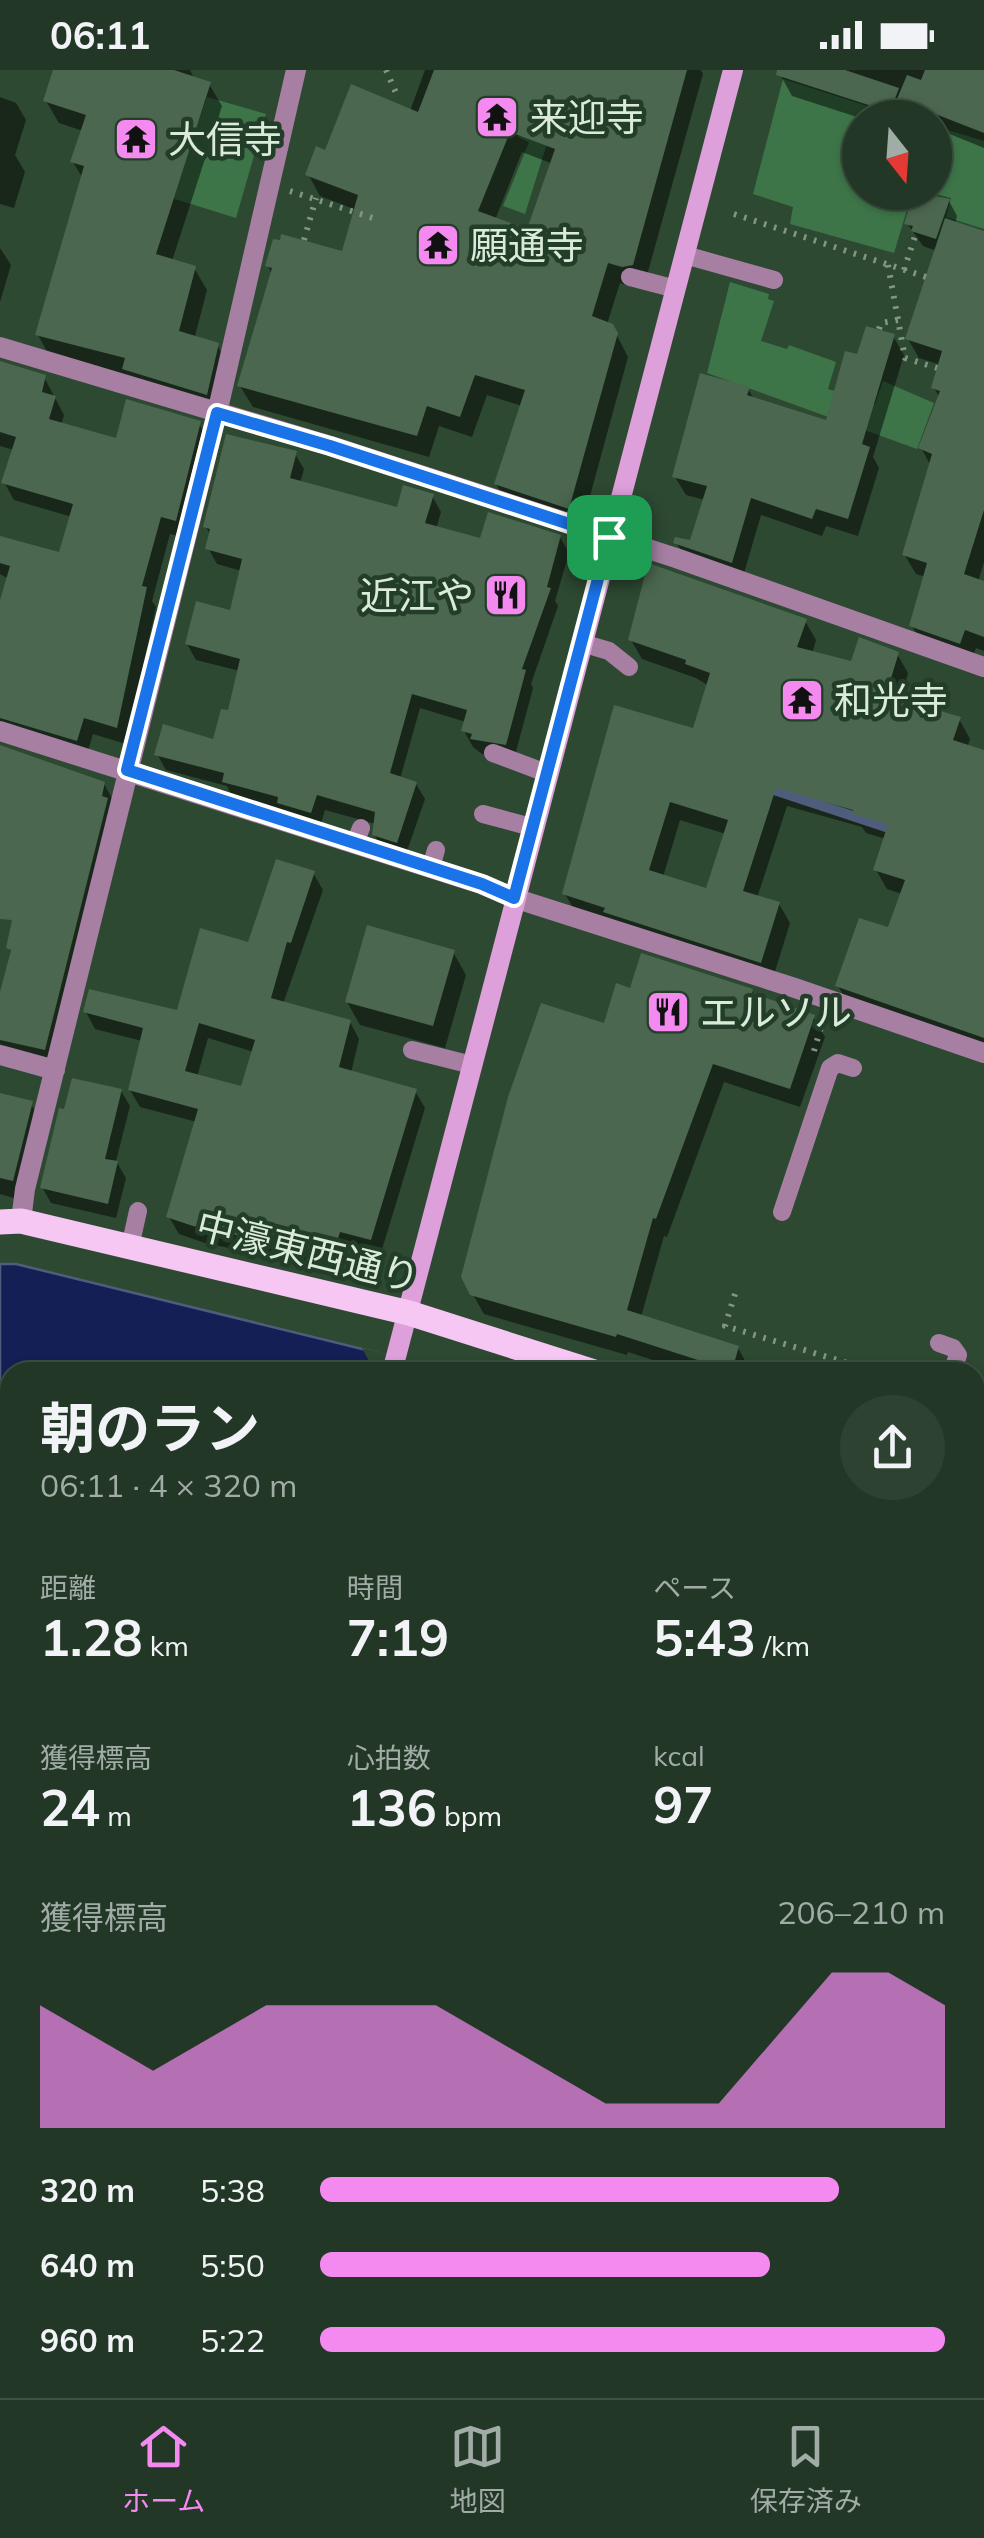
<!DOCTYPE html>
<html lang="ja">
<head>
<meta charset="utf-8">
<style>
  body { margin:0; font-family:Mulish,"Noto Sans JP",sans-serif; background:#2e4232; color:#f1f3f6; height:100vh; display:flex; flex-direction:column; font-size:38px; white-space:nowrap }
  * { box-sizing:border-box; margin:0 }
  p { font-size:32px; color:#a2aca7 }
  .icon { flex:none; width:55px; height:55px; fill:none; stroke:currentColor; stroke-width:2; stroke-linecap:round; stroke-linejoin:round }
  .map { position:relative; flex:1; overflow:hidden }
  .side { position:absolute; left:0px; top:1292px; width:985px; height:1038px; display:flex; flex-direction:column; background:#223726; border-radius:30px 30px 0 0; box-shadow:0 2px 8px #0004,0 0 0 2px #3f5143 }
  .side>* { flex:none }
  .needle { width:65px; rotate:163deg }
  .controls { position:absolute; left:842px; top:30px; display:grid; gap:20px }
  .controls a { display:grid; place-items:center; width:110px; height:110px; border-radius:50%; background:#223726; box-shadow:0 2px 8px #0004,0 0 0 2px #3f5143; font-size:50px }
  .pin { position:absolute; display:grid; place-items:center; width:85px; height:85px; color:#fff; margin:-42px; border-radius:20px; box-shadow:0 5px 15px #0006 }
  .round { display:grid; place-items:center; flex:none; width:105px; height:105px; border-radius:52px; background:#2e4232 }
  .summary { display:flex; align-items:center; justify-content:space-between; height:170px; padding:0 40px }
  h1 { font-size:55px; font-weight:700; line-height:75px }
  .figures { display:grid; grid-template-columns:repeat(3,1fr); gap:15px; height:170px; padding:10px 40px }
  .figures div { display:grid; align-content:center }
  .figures b { font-size:50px; font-weight:700 }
  .figures small { font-size:28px; font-weight:400 }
  .figures p { font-size:28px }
  .chart { height:280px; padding:20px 40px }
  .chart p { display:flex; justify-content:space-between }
  .chart svg { width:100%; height:180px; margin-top:10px; fill:#f489f0; opacity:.7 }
  ul { padding:0 40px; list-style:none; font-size:32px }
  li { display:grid; grid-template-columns:160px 120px 1fr; align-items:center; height:75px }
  li i { height:25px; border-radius:12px; background:#f489f0 }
  .status { display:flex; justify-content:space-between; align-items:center; height:70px; padding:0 50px; background:#223726; direction:ltr }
  .status svg { height:28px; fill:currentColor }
  .dock { display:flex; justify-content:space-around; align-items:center; height:140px; border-top:2px solid #3f5143; background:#223726; font-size:28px; color:#a2aca7 }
  .dock a { display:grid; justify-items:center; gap:5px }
  .dock .active { color:#f489f0 }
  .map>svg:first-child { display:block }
</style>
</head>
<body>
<div class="status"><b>06:11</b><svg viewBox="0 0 49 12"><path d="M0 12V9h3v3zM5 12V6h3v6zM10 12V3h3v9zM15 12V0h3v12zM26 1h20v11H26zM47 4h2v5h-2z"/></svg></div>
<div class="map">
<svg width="984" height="2328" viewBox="0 0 984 2328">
  <rect width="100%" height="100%" fill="#2d4932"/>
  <path fill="#325438" d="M0 1508 10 1509V2310L0 2321Z"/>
  <path fill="#3d7548" d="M542 0H570L525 144 503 136 529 72 518 67Z
    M783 9 902 47 860 48V122L912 123 894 183 790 154 793 137 753 124Z
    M207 27 266 44 236 148 172 128Z
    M935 56 984 71V159L946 147 951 128 932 123 935 122Z
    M730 212 769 224 768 229 774 231 761 271 787 279 789 275 836 292 828 319 875 334 883 311 934 333 917 379 707 303Z
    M10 1439V1549L0 1550V1464Z
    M975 1659 984 1661V1784L975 1780Z
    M228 2320H345L334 2328H304L297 2320 287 2328H216Z
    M356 2320H862L873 2328H345Z
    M875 2320H925L932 2328H886Z"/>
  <path fill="#142055" stroke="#4f5d7d" stroke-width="2.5" d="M0 1194H16L456 1302H10V1371L0 1398Z
    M975 1471 984 1473V1643L975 1640Z
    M975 2223 984 2227V2328H932L925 2320H975Z
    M68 2320H228L216 2328H61Z"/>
  <path fill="#2d4932" d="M362 1278 427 1293 411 1302H369L371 1295Z"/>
  <path fill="#0007" fill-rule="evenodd" d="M56 0H190L195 10 209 14 222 36 172 191 194 198 207 220 195 266 217 275 230 297 219 345 50 287 38 265 83 109 73 92 83 61 59 53 46 31Z
    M425 0H701L703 4 644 216 636 218 620 213 607 254 612 256 628 287 581 459 509 436 496 414 522 336 487 325 472 367 439 356 429 387 253 337 240 316 272 205 268 196 344 184 356 140 320 126 308 104 327 83 410 41ZM522 82 553 94 529 163 495 150Z
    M782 0H984V78L935 58V48H860L792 26 781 6Z
    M0 27 16 33 26 50 15 85 25 102 14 138 0 134Z
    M949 131 957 146 955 154 984 163V492L978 512 984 514V581L976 578 971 592 923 575 912 556 926 507 916 504 904 484 931 396 921 378 940 328 934 318 941 295 919 288 908 269 937 181 923 176 907 153Z
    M0 178 11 195 0 232Z
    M893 266 904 285 873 387 879 398 858 466 826 456 822 466 761 445 742 510 687 491 676 472 692 473 705 430 686 425 675 407 748 319 754 329 828 353 859 287Z
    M0 293 44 307 64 345 61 356 118 371 199 354 209 371 185 467 170 464 152 531 156 537 126 674 93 664 86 687 0 669V539L9 509 0 504V468L61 485 72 447 14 430 4 412 14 380 0 376Z
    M295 384 304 399 300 413 398 440 432 426 441 442 436 459 481 471 560 467 569 483 555 531 558 536 531 614 533 618 514 689 482 684 473 677 464 661 466 652 420 638 400 709 416 714 425 729 405 787 383 780 374 764 376 754 325 740 320 757 288 748 284 741 233 728 227 716 166 700 157 684 214 673 230 644 240 601 196 590 187 574 232 543 242 501 217 494 208 478 211 466 206 457Z
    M805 551 816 570 812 584 853 594 897 584 908 603 900 632 959 649 970 669 967 678 984 683V981L849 935 838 916 890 860 902 824 887 819 876 800 886 769 866 763 862 757 787 736 757 828 779 834 790 853 772 911 576 843 565 824 695 661 709 616 696 608 642 589 631 570ZM680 750 726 764 707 821 663 807Z
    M0 678 104 714 114 732 55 994 4 979 0 973V935L33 765 0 786Z
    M313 803 323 820 283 934 350 952 359 969 351 1003 415 1021 425 1038 380 1186 349 1177 342 1201 205 1173 179 1164 169 1147 197 1052 140 1037 130 1020 142 971 95 959 86 942 179 943 249 875ZM208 968 254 982 243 1019 197 1007Z
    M453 882 466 905 445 978 360 955 347 932Z
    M632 921H752L755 926 813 947 825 967 800 1037 724 1012 667 1167 664 1166 641 1247 738 1278 749 1298 748 1302H690L628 1282 627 1285 484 1244 463 1207 606 956Z
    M121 1021 130 1036 116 1091 126 1108 116 1148 51 1133 42 1117Z
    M0 1026 31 1034 39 1048 17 1129 0 1124Z
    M10 1607V1736L0 1750V1621Z
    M975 1836 984 1843V1908L975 1933Z
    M10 1858V1982L0 1995V1871Z
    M10 2068V2222L0 2214V2082Z"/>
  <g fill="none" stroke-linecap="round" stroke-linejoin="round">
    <path stroke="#4f5d7d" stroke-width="10" d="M762 716 898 761"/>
  </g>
  <path fill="#4b674f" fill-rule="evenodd" d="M53 0H174L211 12 156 184 196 196 179 261 219 273 207 325 122 299 125 288 35 265 84 96 70 92 86 45 43 31Z
    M434 0H687L633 195 622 197 608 193 592 246 613 254 618 263 569 439 494 414 525 320 475 305 460 347 427 336 417 366 237 316 272 198 265 196 273 169 280 170 281 164 342 181 358 125 305 105 316 76 325 80 351 14 418 42ZM510 62 555 79 527 159 478 141Z
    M777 0H845L899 18 890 42 776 5Z
    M925 0H984V63L897 29 907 5 921 10Z
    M914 122 950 129 936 169 911 161 913 156 904 154Z
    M945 148 984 161V440L964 504 984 511V567L965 560 960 574 909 556 927 493 902 485 932 384 918 378 940 321 931 318 942 281 905 269Z
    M866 256 895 264 862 374 870 377 848 449 816 439 812 449 751 428 732 493 673 473 675 467 690 470 707 416 672 407 700 303 750 317 747 325 826 350 845 281 857 284Z
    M0 291 46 305 42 322 56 326 49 349 116 368 126 329 201 351 176 451 161 447 142 516 147 517 117 658 84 648 77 671 0 648V530L10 496 0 493V466L59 482 73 434 1 413 16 367 0 362Z
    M226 364 297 381 290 408 397 437 403 415 434 424 425 453 480 468 488 442 561 465 547 517 551 518 522 599 526 600 506 675 470 669 472 664 461 661 467 640 412 624 390 703 417 712 397 773 372 765 375 742 317 725 311 743 277 733 278 727 222 712 224 703 154 685 163 654 213 669 221 639 228 640 240 589 185 574 196 531 230 540 242 489 205 479 210 459 203 457Z
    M648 493 807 549 797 577 851 591 859 567 899 582 886 625 961 647 953 670 984 680V968L835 916 859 848 888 857 905 810 873 800 888 754 852 744 853 740 776 718 743 821 780 832 761 893 603 842 605 838 562 824 614 635 693 658 710 603 685 594 686 590 628 570ZM670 732 728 750 706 818 649 800Z
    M0 675 105 712 102 726 108 728 45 980 0 970V922L11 880 6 878 12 850 0 849Z
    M276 789 315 801 291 873 287 872 271 928 351 950 339 997 417 1019 371 1170 340 1162 333 1185 193 1156 166 1147 198 1039 128 1020 143 958 83 942 89 919 177 940 200 858 248 872ZM199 953 255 970 241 1016 185 1001Z
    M367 855 455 880 433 956 345 932Z
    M641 883 753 919 752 923 815 945 790 1019 713 994 656 1149 653 1148 627 1240 739 1276 732 1301 617 1264 616 1267 470 1225 461 1207 508 1027 541 933 604 953 616 913 630 918Z
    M72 1008 122 1019 105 1089 118 1091 108 1134 40 1118 59 1038 64 1039Z
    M0 1023 33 1031 13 1111 0 1108Z"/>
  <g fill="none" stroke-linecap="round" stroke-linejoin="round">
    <path stroke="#819784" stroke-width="6" stroke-dasharray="2.5 8" stroke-linecap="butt" d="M386 0 396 23
      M290 121 379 150
      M734 144 926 207
      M304 170 316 128
      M888 195 905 288 937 298
      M904 200 916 163
      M879 259 881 253 898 250
      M814 981 822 954
      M735 1224 725 1256 877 1302
      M975 1339 984 1342"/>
    <path stroke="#a67fa3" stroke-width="18" d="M685 185 774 210
      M630 207 676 219
      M582 573 609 581 629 597
      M493 683 549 704
      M483 744 535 758
      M355 773 361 758
      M431 797 436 780
      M412 980 472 995
      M782 1142 830 998 838 993 853 998
      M130 1177 138 1141
      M939 1273 953 1278 958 1285 952 1302"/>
    <path stroke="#a67fa3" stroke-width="20" d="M0 277 331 376 676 488 984 597
      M0 661 481 814 514 828 795 918 984 983
      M0 985 55 1000
      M21 1151 25 1119 217 343 296 0"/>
    <path stroke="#dea0da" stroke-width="20" d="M392 1302 733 0
      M975 2185 984 2189
      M26 2328 33 2320"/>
    <path stroke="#f7c7f4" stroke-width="25" d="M0 1152 21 1151 409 1243 594 1302
      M975 1426 984 1429"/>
  </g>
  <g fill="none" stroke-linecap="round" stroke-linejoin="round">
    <g stroke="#fff" stroke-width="20">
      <path id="route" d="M217 343 330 376 609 467 514 828 482 814 127 700Z"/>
    </g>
    <use href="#route" stroke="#1a73e8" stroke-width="12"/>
  </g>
  <defs>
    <g id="temple-square" transform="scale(2.25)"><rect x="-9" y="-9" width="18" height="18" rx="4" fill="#f489f0" stroke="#233e28"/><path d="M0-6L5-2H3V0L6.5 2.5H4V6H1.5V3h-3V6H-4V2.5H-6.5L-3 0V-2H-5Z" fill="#111"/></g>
    <g id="restaurant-square" transform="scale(2.25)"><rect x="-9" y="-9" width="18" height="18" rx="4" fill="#f489f0" stroke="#233e28"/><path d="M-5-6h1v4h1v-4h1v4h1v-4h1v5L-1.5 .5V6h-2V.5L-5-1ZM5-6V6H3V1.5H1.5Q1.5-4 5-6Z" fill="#111"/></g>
  </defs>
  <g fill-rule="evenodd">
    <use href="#temple-square" x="497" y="47"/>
    <use href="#temple-square" x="136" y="69"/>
    <use href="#temple-square" x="438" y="175"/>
    <use href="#restaurant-square" x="506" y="525"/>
    <use href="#temple-square" x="802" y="630"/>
    <use href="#restaurant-square" x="668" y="942"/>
  </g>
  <g text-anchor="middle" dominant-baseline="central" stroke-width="9" stroke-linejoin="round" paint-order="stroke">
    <g font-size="38" fill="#daeadb" stroke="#233e28" text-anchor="start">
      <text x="530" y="47">来迎寺</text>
      <text x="168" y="69">大信寺</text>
      <text x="470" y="175">願通寺</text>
      <text x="474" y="525" text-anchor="end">近江や</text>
      <text x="834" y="630">和光寺</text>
      <text x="700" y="942">エルソル</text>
    </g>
    <g font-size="38" fill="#daeadb" stroke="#233e28">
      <text transform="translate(308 1181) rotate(14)">中濠東西通り</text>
    </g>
  </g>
</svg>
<div class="controls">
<a><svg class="needle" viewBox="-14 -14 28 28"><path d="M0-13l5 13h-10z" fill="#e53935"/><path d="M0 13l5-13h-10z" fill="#a2aca7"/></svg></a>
</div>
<div class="pin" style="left:609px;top:467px;background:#1e9e55"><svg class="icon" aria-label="arrive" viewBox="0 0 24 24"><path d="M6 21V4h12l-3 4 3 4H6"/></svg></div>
<section class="side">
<div class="summary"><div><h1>朝のラン</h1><p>06:11 · 4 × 320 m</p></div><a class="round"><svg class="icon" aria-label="share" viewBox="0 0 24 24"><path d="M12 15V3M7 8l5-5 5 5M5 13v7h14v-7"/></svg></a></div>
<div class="figures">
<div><p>距離</p><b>1.28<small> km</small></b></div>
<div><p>時間</p><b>7:19</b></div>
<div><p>ペース</p><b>5:43<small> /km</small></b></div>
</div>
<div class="figures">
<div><p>獲得標高</p><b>24<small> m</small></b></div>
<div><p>心拍数</p><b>136<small> bpm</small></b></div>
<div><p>kcal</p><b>97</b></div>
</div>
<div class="chart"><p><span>獲得標高</span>206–210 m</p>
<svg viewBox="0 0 160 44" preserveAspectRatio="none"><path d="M0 44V14L10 22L20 30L30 22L40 14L50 14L60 14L70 14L80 22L90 30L100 38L110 38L120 38L130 22L140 6L150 6L160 14V44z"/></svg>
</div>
<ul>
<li><b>320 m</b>5:38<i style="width:83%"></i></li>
<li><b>640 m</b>5:50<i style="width:72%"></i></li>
<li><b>960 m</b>5:22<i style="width:100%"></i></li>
</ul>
</section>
</div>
<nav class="dock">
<a class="active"><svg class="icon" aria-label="home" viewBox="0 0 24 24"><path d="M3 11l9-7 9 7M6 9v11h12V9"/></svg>ホーム</a>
<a><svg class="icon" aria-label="map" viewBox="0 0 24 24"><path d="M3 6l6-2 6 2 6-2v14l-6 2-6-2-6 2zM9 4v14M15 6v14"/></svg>地図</a>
<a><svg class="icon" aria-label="saved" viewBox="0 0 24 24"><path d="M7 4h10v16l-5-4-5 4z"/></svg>保存済み</a>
</nav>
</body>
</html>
